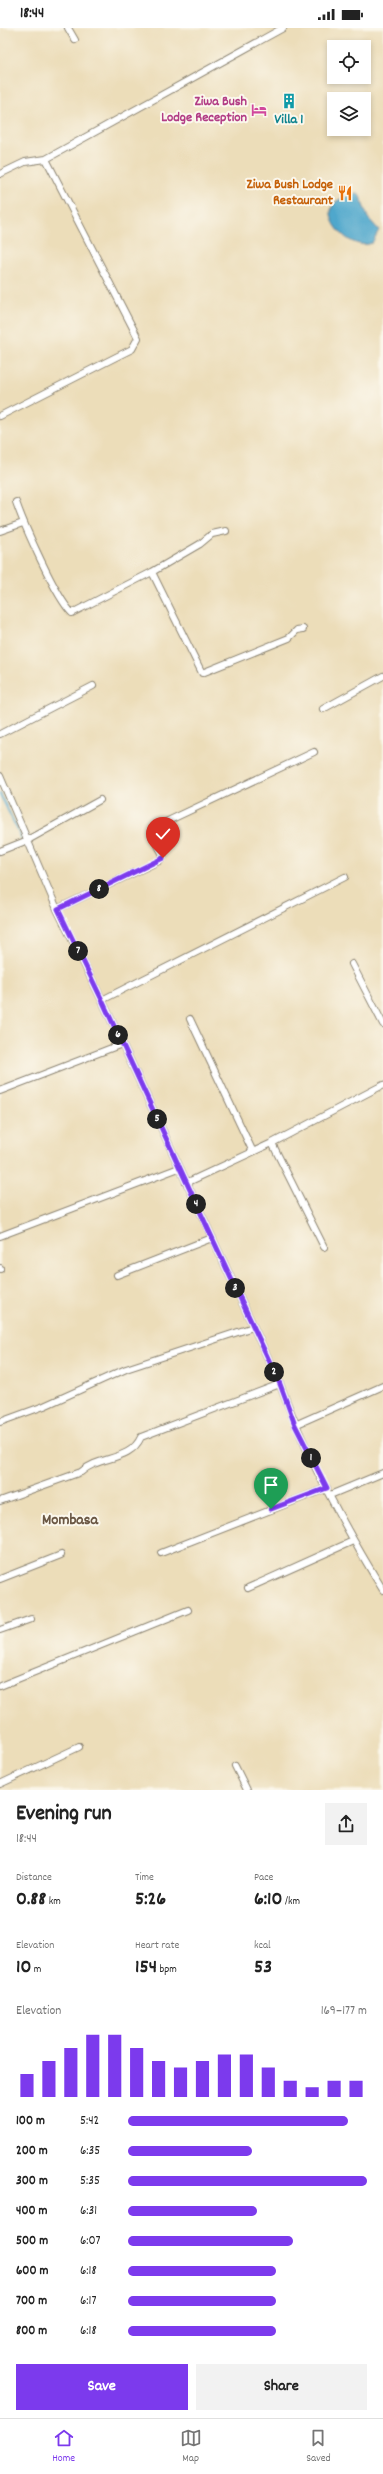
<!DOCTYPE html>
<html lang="en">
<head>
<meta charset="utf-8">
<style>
  body { margin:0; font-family:Dekko,sans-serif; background:#f2f2f2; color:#222; height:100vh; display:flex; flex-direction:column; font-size:15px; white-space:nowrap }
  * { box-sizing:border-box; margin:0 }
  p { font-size:13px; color:#767676 }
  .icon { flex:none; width:22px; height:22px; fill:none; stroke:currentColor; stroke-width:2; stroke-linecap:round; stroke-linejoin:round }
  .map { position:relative; height:1762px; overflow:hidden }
  .sheet { display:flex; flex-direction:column; background:#fff; flex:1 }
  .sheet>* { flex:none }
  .buttons { position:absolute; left:327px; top:12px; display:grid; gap:8px }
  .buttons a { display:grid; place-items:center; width:44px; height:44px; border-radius:0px; background:#fff; box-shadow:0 2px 6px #0003; font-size:20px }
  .pin { position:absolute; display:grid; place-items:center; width:34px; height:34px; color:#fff; margin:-41px -17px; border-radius:50% 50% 50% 0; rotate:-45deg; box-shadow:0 0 4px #0007 }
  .pin .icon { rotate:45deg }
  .km { position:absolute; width:20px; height:20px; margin:-10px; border-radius:50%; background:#222; color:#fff; font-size:11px; line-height:20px; text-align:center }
  .round { display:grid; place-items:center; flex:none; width:42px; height:42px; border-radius:0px; background:#f2f2f2 }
  .head { display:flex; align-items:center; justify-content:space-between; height:68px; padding:0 16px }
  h1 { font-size:22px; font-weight:800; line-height:30px }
  .figures { display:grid; grid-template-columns:repeat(3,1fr); gap:6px; height:68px; padding:4px 16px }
  .figures div { display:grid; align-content:center }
  .figures b { font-size:20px; font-weight:800 }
  .figures small { font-size:11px; font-weight:400 }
  .figures p { font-size:11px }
  .chart { height:112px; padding:8px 16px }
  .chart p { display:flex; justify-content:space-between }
  .chart svg { width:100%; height:72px; margin-top:4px; stroke:#7c3aed; stroke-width:6 }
  .cta { display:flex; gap:8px; margin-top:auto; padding:8px 16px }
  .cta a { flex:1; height:46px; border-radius:0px; background:#7c3aed; color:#fff; font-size:16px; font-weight:800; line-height:46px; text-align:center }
  .cta a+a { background:#f2f2f2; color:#222 }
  ul { padding:0 16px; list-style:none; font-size:13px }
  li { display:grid; grid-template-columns:64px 48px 1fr; align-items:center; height:30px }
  li i { height:10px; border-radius:5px; background:#7c3aed }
  .status { display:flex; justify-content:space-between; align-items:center; height:28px; padding:0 20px; background:#fff; direction:ltr }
  .status svg { height:11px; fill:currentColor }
  .tabs { display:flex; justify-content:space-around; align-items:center; height:56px; border-top:1px solid #e0e0e0; background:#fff; font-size:11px; color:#767676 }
  .tabs a { display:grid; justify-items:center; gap:2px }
  .tabs .active { color:#7c3aed }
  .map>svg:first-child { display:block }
</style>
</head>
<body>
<div class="status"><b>18:44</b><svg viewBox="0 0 49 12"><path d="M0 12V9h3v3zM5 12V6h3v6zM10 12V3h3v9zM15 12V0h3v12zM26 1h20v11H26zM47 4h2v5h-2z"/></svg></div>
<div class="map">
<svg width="383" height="1762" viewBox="0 0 383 1762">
  <rect width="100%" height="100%" fill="#fbf7ec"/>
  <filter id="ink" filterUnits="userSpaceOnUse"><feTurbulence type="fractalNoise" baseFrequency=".025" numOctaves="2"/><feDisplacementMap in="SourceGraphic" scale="8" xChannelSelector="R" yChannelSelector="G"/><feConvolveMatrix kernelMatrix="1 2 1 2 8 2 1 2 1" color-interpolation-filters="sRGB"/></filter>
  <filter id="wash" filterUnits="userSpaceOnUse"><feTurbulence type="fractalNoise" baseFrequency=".012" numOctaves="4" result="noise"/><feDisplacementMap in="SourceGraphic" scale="16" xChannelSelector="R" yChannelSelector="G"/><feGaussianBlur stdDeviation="0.9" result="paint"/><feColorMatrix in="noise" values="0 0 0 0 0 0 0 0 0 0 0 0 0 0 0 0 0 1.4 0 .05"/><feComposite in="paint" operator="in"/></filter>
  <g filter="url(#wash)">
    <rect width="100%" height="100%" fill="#ecddb9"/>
    <path fill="#4fa7cc" stroke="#3d697c" d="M355 166H359L368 190 379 202 372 215C351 224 323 192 333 177 336 171 349 168 355 166Z"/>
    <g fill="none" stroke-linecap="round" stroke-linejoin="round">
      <path stroke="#4fa7cc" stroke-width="2" d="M0 766 22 811"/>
    </g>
  </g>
  <g filter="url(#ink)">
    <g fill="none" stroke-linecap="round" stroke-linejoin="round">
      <g stroke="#8c8472" stroke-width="8">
        <path id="street" d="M68 0 75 12
          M0 146 25 134 46 131 283 0
          M0 388 116 329 132 321 138 310 46 131
          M16 474C24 497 56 570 72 585L152 544 200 516 212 506 226 503
          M0 503 23 495
          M152 544 202 645 289 610 297 602 303 601
          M323 681 383 648
          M0 706 93 658
          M0 748 57 881 102 972 280 1356C306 1428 343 1497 383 1562
          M0 823 28 812 100 772
          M57 881 159 833 163 827 152 806 155 799 314 724
          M352 936 383 996
          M102 972 345 849
          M190 991 253 1124
          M0 1063 122 1016
          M272 1115 324 1219
          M186 1155 272 1115 383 1057
          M0 1208 179 1140
          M0 1240V1241
          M117 1247 212 1210
          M0 1394 44 1378 126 1341 253 1299
          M295 1397 383 1358
          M330 1467 383 1445
          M0 1473 81 1444C99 1427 130 1434 141 1409L280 1356
          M161 1525 327 1460
          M0 1551 61 1527
          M248 1560 353 1513
          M0 1602 31 1591
          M0 1658 188 1582
          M235 1738 247 1762
          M0 1756 79 1719"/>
      </g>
      <use href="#street" stroke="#fff" stroke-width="6"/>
    </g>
  </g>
  <g fill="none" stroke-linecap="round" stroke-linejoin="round" filter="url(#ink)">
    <g stroke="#fff" stroke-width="8">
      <path id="route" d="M163 830 58 881 102 972 280 1356 295 1397 327 1460 271 1481"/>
    </g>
    <use href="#route" stroke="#7c3aed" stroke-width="5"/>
  </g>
  <defs>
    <g id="building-bare" transform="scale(1.2)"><path d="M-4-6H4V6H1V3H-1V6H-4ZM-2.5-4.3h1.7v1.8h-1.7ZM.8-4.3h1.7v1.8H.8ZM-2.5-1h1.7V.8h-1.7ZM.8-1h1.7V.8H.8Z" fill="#0f9aa8" stroke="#fbf7ec" stroke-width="2.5" paint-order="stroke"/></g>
    <g id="hotel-bare" transform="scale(1.2)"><path d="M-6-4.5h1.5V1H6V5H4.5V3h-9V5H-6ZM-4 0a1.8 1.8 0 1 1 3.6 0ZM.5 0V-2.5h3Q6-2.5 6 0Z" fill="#d1479c" stroke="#fbf7ec" stroke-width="2.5" paint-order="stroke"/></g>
    <g id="restaurant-bare" transform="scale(1.2)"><path d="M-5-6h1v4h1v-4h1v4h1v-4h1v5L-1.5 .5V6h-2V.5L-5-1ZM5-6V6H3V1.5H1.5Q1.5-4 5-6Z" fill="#e8710a" stroke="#fbf7ec" stroke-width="2.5" paint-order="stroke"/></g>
  </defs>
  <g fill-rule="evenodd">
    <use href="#building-bare" x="289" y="73"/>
    <use href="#hotel-bare" x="259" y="82"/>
    <use href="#restaurant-bare" x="345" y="165"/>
  </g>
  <g text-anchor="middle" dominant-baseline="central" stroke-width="4" stroke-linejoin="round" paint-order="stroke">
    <g font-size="14" font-weight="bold" fill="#b23c85" stroke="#fbf7ec" text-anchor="end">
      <text x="247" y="74">Ziwa Bush<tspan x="247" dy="16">Lodge Reception</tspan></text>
    </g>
    <g font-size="14" font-weight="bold" fill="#0d838f" stroke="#fbf7ec">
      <text x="289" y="92">Villa 1</text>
    </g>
    <g font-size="14" font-weight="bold" fill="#c56008" stroke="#fbf7ec" text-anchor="end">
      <text x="333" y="157">Ziwa Bush Lodge<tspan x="333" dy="16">Restaurant</tspan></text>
    </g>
    <g font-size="16" font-weight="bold" fill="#6a5744" stroke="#fbf7ec">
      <text x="70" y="1492">Mombasa</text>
    </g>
  </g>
</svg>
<div class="buttons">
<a><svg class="icon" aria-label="locate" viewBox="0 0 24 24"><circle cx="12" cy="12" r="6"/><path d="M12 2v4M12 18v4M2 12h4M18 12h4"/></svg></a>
<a><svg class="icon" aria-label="layers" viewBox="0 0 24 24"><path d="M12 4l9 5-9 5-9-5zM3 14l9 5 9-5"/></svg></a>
</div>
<div class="pin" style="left:271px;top:1481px;background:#1e9e55"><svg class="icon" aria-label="arrive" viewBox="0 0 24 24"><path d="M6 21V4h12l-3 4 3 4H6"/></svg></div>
<div class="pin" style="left:163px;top:830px;background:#d93025"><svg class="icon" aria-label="check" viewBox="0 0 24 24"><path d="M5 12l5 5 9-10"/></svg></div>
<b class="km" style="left:311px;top:1430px">1</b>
<b class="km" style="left:274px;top:1344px">2</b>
<b class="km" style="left:235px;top:1260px">3</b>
<b class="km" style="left:196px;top:1176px">4</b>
<b class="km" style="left:157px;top:1091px">5</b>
<b class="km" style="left:118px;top:1007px">6</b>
<b class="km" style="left:78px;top:923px">7</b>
<b class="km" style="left:99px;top:861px">8</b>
</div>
<section class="sheet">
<div class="head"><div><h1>Evening run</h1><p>18:44</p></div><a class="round"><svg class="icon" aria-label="share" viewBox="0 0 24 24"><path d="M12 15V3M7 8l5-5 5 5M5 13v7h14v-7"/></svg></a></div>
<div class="figures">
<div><p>Distance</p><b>0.88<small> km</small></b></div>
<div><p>Time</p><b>5:26</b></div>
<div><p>Pace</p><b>6:10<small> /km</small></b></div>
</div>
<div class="figures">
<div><p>Elevation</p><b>10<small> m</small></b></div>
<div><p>Heart rate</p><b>154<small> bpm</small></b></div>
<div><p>kcal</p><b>53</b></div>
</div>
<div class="chart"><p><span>Elevation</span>169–177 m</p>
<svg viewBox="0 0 160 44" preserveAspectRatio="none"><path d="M5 44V30M15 44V22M25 44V14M35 44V6M45 44V6M55 44V14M65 44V22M75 44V26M85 44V22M95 44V18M105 44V18M115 44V26M125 44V34M135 44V38M145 44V34M155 44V34"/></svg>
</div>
<ul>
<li><b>100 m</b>5:42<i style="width:92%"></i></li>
<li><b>200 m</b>6:35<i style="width:52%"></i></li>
<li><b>300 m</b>5:35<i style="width:100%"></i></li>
<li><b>400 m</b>6:31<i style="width:54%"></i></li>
<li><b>500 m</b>6:07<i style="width:69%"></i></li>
<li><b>600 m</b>6:18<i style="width:62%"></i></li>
<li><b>700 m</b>6:17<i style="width:62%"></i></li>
<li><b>800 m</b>6:18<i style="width:62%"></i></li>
</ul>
<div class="cta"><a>Save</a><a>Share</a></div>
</section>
<nav class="tabs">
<a class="active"><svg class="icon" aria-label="home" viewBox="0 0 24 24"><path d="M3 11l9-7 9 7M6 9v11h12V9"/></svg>Home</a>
<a><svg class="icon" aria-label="map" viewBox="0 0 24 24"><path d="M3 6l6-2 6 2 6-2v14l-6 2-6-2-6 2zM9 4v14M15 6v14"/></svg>Map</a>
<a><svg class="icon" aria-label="saved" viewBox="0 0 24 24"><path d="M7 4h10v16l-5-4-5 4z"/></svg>Saved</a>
</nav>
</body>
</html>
